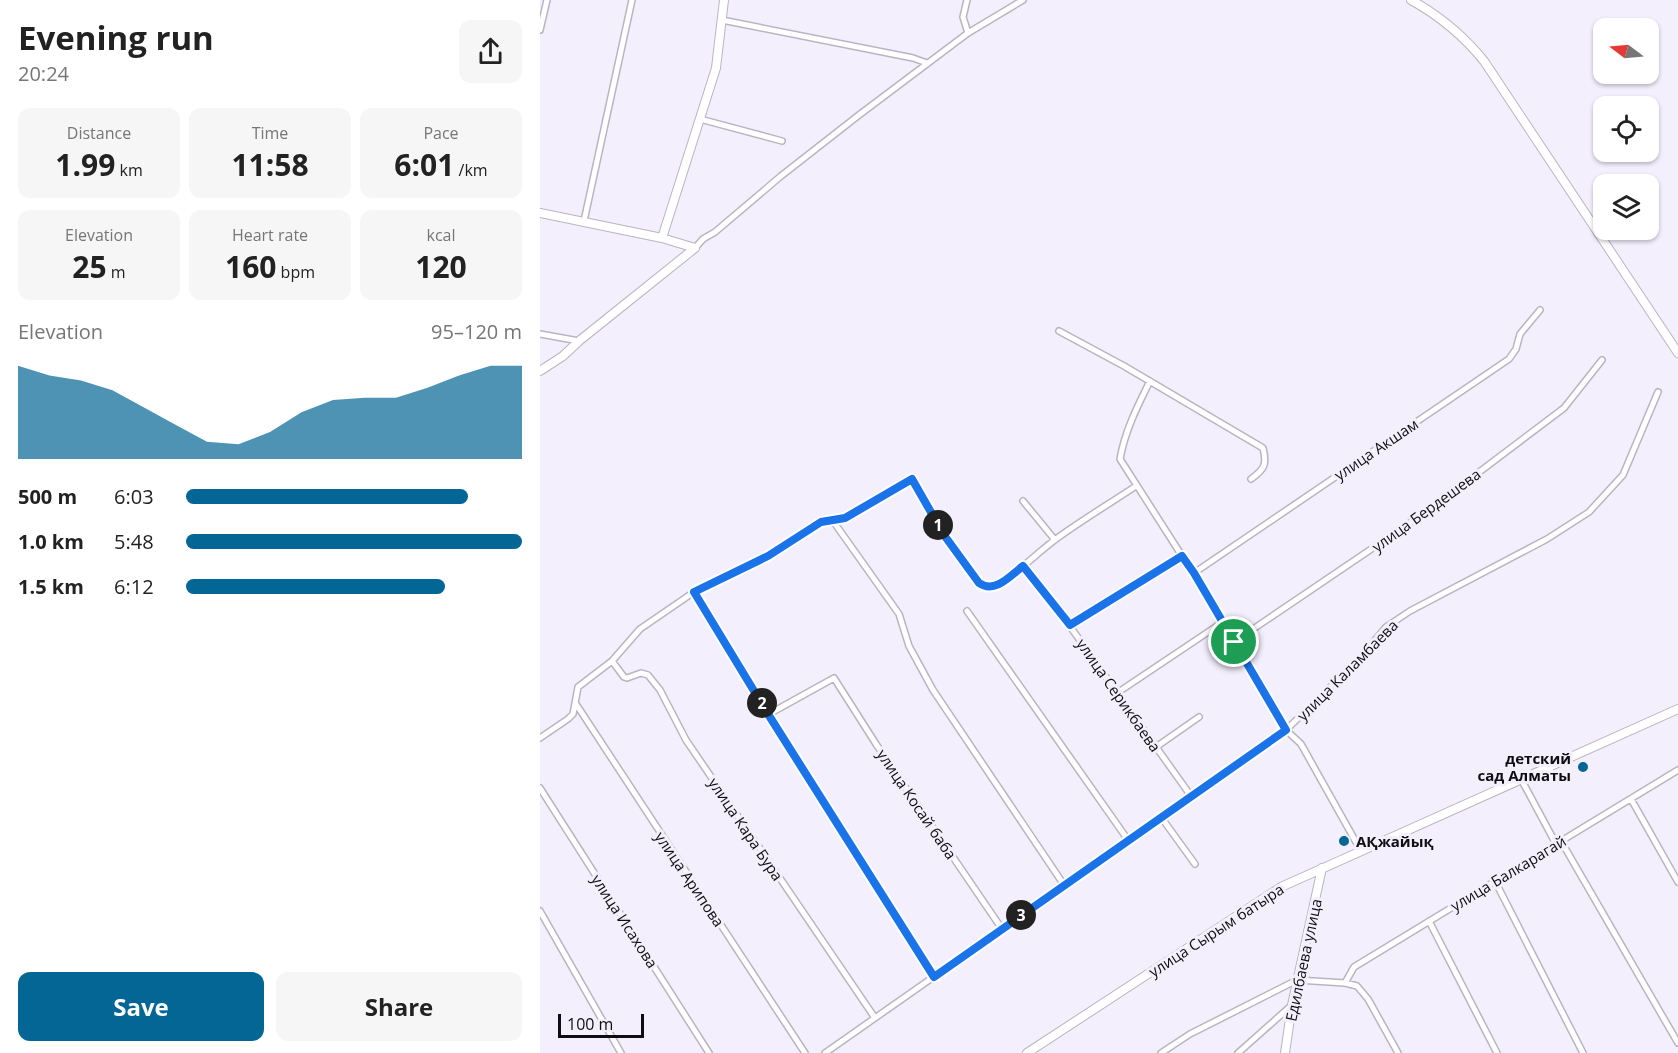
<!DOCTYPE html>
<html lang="en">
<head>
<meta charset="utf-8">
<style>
  body { margin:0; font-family:"Open Sans",sans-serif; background:#f6f6f6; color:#222; height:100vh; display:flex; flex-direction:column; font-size:22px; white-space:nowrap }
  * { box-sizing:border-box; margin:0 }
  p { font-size:20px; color:#767676 }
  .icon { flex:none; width:33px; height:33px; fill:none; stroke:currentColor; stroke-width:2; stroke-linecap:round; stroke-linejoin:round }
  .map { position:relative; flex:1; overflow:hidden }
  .details { display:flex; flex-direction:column; background:#fff; width:540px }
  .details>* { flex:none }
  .needle { width:39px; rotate:286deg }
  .buttons { position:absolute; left:1053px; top:18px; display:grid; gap:12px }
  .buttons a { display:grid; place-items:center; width:66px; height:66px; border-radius:12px; background:#fff; box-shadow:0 2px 4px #0004; font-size:30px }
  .scale { position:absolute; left:18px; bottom:15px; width:86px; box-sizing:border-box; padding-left:6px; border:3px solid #0f0d11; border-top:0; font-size:16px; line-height:21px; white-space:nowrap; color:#0f0d11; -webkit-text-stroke:4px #f4effd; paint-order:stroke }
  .pin { position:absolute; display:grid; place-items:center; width:51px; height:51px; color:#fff; margin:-26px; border:3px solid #fff; border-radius:50%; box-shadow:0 2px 6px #0007 }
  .km { position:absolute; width:30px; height:30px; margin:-15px; border-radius:50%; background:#222; color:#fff; font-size:16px; line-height:30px; text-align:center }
  .round { display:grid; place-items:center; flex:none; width:63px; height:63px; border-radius:12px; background:#f6f6f6 }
  .summary { display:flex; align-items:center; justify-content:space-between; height:102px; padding:0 18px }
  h1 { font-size:33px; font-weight:700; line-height:45px }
  .metrics { display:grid; grid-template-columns:repeat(3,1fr); gap:9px; height:102px; padding:6px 18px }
  .metrics div { display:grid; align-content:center; border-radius:12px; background:#f6f6f6; text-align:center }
  .metrics b { font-size:30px; font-weight:700 }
  .metrics small { font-size:16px; font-weight:400 }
  .metrics p { font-size:16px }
  .chart { height:168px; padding:12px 18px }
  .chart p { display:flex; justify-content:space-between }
  .chart svg { width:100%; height:108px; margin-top:6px; fill:#046695; opacity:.7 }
  .action { display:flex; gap:12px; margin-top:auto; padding:12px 18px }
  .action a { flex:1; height:69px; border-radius:12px; background:#046695; color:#fff; font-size:24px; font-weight:700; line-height:69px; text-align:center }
  .action a+a { background:#f6f6f6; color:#222 }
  ul { padding:0 18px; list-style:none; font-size:20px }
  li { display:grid; grid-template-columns:96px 72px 1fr; align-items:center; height:45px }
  li i { height:15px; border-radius:8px; background:#046695 }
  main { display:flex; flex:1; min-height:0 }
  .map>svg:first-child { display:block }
</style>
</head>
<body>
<main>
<section class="details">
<div class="summary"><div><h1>Evening run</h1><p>20:24</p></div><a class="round"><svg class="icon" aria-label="share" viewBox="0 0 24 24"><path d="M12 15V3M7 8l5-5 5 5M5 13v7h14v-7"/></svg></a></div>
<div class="metrics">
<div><p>Distance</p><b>1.99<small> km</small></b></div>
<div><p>Time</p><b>11:58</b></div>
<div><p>Pace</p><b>6:01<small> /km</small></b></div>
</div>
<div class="metrics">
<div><p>Elevation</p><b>25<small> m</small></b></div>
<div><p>Heart rate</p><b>160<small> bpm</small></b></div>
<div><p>kcal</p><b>120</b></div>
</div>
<div class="chart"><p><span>Elevation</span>95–120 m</p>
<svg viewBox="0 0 160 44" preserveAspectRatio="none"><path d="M0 44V6L10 10L20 12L30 16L40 23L50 30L60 37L70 38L80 33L90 25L100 20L110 19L120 19L130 15L140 10L150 6L160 6V44z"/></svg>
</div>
<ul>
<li><b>500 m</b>6:03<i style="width:84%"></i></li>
<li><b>1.0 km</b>5:48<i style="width:100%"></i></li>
<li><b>1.5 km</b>6:12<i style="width:77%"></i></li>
</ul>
<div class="action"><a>Save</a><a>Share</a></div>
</section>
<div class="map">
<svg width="1138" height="1053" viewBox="0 0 1138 1053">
  <rect width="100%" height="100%" fill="#f4effd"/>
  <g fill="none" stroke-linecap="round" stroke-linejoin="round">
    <g stroke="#bab4c2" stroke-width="8">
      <path id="street" d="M427 0 423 17 428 33
        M182 20 373 58 387 63
        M0 30 7 0
        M160 119 242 141
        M44 221 92 0
        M155 248 163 239 175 232 241 176 319 115 428 33 483 0
        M519 331 584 366 723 448C727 464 725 469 711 479
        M0 334 39 341
        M610 381C597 407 585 431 580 459L642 556 654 573 746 730 761 744 821 851
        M483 501 515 540
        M293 521 359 614 369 646 393 690 524 885
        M483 566 529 625 651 796
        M654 573 969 359 976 349 980 334 1000 310
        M154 592 229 714 394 977
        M427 611 588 840
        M529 625 642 556
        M694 642 889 510 1024 408 1062 360
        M72 661 84 677 87 678 101 673 108 675 120 690 146 740 335 1018
        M577 693 683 622
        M36 704 265 1053
        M229 714 294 678 336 744 462 929
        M0 738 28 719 33 714 38 687 72 661 100 629 154 592 227 556 281 522 305 518 372 479C382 498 428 582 446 587 456 590 466 579 473 574 488 563 501 550 516 539 542 520 569 504 596 486
        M616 747 659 717
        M981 779 1016 844
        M0 788 169 1053
        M1091 799 1138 882
        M621 817 655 864
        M1021 841 1138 1043
        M955 881 1043 1053
        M0 911 81 1053
        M889 921 957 1053
        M805 983 814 967 1138 770
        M285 1053 746 730 819 659 846 627 870 611 1007 539 1049 512 1083 475 1118 392
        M621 1053 650 1034 757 980 805 983 817 986 828 999 858 1053
        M698 1053 752 1005"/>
    </g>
    <g stroke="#bab4c2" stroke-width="10">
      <path id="secondary" d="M871 0C900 16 923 35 944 61L1138 353
        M0 213 122 238 155 248
        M122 238 176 68 184 0
        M0 371 23 356 39 341 155 248
        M487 1053 741 887 1138 709
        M745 1053 752 1005 782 868"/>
    </g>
    <use href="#street" stroke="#fff" stroke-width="5"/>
    <use href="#secondary" stroke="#fff" stroke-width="8"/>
  </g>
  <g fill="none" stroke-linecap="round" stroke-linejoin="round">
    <g stroke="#fff" stroke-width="12">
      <path id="route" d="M372 479 404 535 439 583C455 594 470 576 483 566L530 625 642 556 654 573 746 730 394 977 228 714 154 592 228 556 281 522 305 518Z"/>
    </g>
    <use href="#route" stroke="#1a73e8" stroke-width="8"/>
  </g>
  <g fill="#046695" stroke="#f4effd" stroke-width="2">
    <circle cx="1043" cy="767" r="6"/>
    <circle cx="804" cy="841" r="6"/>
  </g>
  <g text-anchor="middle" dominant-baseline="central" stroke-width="6" stroke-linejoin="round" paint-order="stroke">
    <g font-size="15" fill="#0f0d11" stroke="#f4effd">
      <text transform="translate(836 449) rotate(-34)">улица Акшам</text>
      <text transform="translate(886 510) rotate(-36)">улица Бердешева</text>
      <text transform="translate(807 670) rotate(-45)">улица Каламбаева</text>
      <text transform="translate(579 695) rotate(55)">улица Серикбаева</text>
      <text transform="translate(377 804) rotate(56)">улица Косай баба</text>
      <text transform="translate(206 829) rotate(56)">улица Кара Бура</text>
      <text transform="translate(968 873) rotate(-31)">улица Балкарагай</text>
      <text transform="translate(150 879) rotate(56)">улица Арипова</text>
      <text transform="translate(85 921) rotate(57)">улица Исахова</text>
      <text transform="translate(676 930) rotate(-33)">улица Сырым батыра</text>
      <text transform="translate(763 960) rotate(-78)">Едилбаева улица</text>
    </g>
    <g font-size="15" font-weight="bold" fill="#0f0d11" stroke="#f4effd" text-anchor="end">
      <text x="1031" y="758">детский<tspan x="1031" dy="17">сад Алматы</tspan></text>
      <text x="816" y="841" text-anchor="start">АҚжайық</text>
    </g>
  </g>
</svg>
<div class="buttons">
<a><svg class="needle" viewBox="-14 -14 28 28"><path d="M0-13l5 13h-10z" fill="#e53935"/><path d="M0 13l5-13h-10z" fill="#767676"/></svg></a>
<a><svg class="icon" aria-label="locate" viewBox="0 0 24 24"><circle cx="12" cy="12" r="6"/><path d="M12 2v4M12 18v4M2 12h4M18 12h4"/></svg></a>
<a><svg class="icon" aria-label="layers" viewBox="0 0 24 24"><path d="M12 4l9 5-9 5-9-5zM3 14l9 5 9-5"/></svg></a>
</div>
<div class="scale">100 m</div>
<div class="pin" style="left:694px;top:642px;background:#1e9e55"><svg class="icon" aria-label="arrive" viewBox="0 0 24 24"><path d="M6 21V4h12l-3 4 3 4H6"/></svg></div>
<b class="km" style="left:398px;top:525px">1</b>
<b class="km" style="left:222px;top:703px">2</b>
<b class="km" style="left:481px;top:915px">3</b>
</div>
</main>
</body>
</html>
